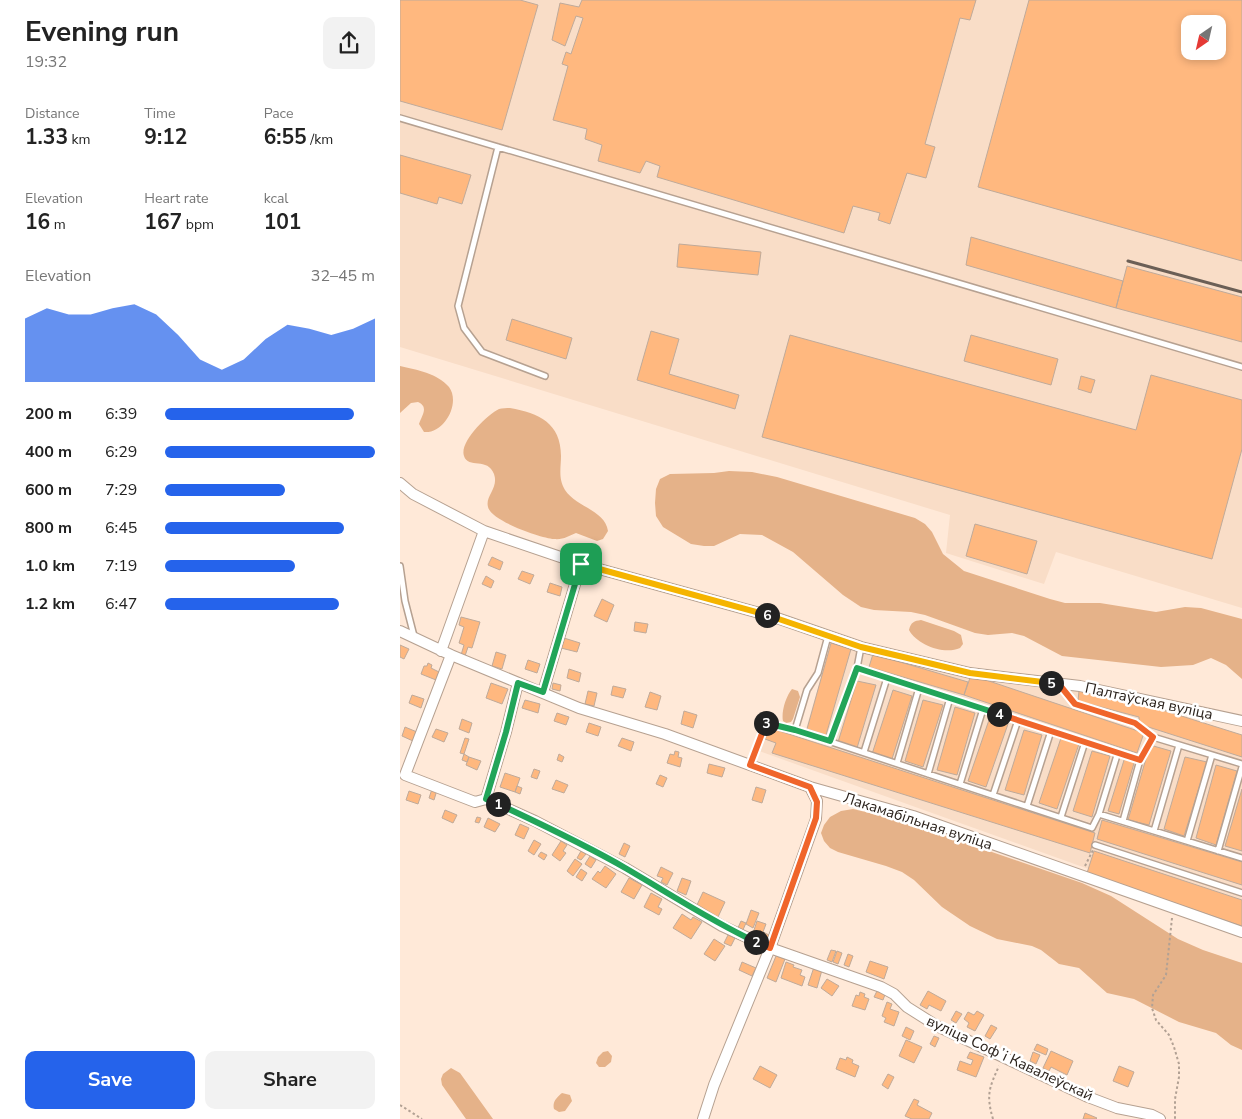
<!DOCTYPE html>
<html lang="en">
<head>
<meta charset="utf-8">
<style>
  body { margin:0; font-family:"Nunito Sans",sans-serif; background:#f2f2f2; color:#222; height:100vh; display:flex; flex-direction:column; font-size:19px; white-space:nowrap }
  * { box-sizing:border-box; margin:0 }
  p { font-size:16px; color:#767676 }
  .icon { flex:none; width:28px; height:28px; fill:none; stroke:currentColor; stroke-width:2; stroke-linecap:round; stroke-linejoin:round }
  .map { position:relative; flex:1; overflow:hidden }
  .drawer { display:flex; flex-direction:column; background:#fff; width:400px }
  .drawer>* { flex:none }
  .needle { width:32px; rotate:214deg }
  .tools { position:absolute; left:781px; top:15px; display:grid; gap:10px }
  .tools a { display:grid; place-items:center; width:45px; height:45px; border-radius:10px; background:#fff; box-shadow:0 2px 8px #0003; font-size:25px }
  .pin { position:absolute; display:grid; place-items:center; width:42px; height:42px; color:#fff; margin:-21px; border-radius:10px; box-shadow:0 2px 8px #0006 }
  .km { position:absolute; width:25px; height:25px; margin:-12px; border-radius:50%; background:#222; color:#fff; font-size:14px; line-height:25px; text-align:center }
  .round { display:grid; place-items:center; flex:none; width:52px; height:52px; border-radius:10px; background:#f2f2f2 }
  .headline { display:flex; align-items:center; justify-content:space-between; height:85px; padding:0 25px }
  h1 { font-size:28px; font-weight:700; line-height:38px }
  .metrics { display:grid; grid-template-columns:repeat(3,1fr); gap:8px; height:85px; padding:5px 25px }
  .metrics div { display:grid; align-content:center }
  .metrics b { font-size:21px; font-weight:700 }
  .metrics small { font-size:14px; font-weight:400 }
  .metrics p { font-size:14px }
  .chart { height:140px; padding:10px 25px }
  .chart p { display:flex; justify-content:space-between }
  .chart svg { width:100%; height:90px; margin-top:5px; fill:#2563eb; opacity:.7 }
  .action { display:flex; gap:10px; margin-top:auto; padding:10px 25px }
  .action a { flex:1; height:58px; border-radius:10px; background:#2563eb; color:#fff; font-size:20px; font-weight:700; line-height:58px; text-align:center }
  .action a+a { background:#f2f2f2; color:#222 }
  ul { padding:0 25px; list-style:none; font-size:16px }
  li { display:grid; grid-template-columns:80px 60px 1fr; align-items:center; height:38px }
  li i { height:12px; border-radius:6px; background:#2563eb }
  main { display:flex; flex:1; min-height:0 }
  .map>svg:first-child { display:block }
</style>
</head>
<body>
<main>
<section class="drawer">
<div class="headline"><div><h1>Evening run</h1><p>19:32</p></div><a class="round"><svg class="icon" aria-label="share" viewBox="0 0 24 24"><path d="M12 15V3M7 8l5-5 5 5M5 13v7h14v-7"/></svg></a></div>
<div class="metrics">
<div><p>Distance</p><b>1.33<small> km</small></b></div>
<div><p>Time</p><b>9:12</b></div>
<div><p>Pace</p><b>6:55<small> /km</small></b></div>
</div>
<div class="metrics">
<div><p>Elevation</p><b>16<small> m</small></b></div>
<div><p>Heart rate</p><b>167<small> bpm</small></b></div>
<div><p>kcal</p><b>101</b></div>
</div>
<div class="chart"><p><span>Elevation</span>32–45 m</p>
<svg viewBox="0 0 160 44" preserveAspectRatio="none"><path d="M0 44V13L10 8L20 11L30 11L40 8L50 6L60 11L70 21L80 33L90 38L100 33L110 23L120 16L130 18L140 21L150 18L160 13V44z"/></svg>
</div>
<ul>
<li><b>200 m</b>6:39<i style="width:90%"></i></li>
<li><b>400 m</b>6:29<i style="width:100%"></i></li>
<li><b>600 m</b>7:29<i style="width:57%"></i></li>
<li><b>800 m</b>6:45<i style="width:85%"></i></li>
<li><b>1.0 km</b>7:19<i style="width:62%"></i></li>
<li><b>1.2 km</b>6:47<i style="width:83%"></i></li>
</ul>
<div class="action"><a>Save</a><a>Share</a></div>
</section>
<div class="map">
<svg width="842" height="1119" viewBox="0 0 842 1119">
  <rect width="100%" height="100%" fill="#ffe9d8"/>
  <path fill="#f9ddc7" fill-rule="evenodd" d="M0 0H842V608L656 552 644 584 546 553 550 515 0 347ZM790 24H818V51H790Z
    M431 643 571 675 679 691 842 738V924L359 751 370 728 403 739Z"/>
  <path fill="#e5b289" d="M0 366C17 370 37 373 49 387 61 403 44 434 24 432L19 424C22 415 29 407 18 402L11 403 0 413Z
    M110 408C139 413 161 423 161 456 161 468 158 478 165 490 176 507 205 510 208 531L203 539 197 541 176 533C169 536 163 540 154 539 141 538 91 521 88 507 85 496 99 488 94 474 88 457 68 469 64 456 59 442 87 415 99 409 102 408 107 408 110 408Z
    M329 471 352 472 377 477 515 518 525 524 532 532 543 554 564 571 650 599 665 603H700L756 612 785 607 801 608 842 619V679L826 665 811 658 793 665 761 667 662 656 624 636 612 633 588 635 575 633 525 615 511 612 474 610 461 607 443 595 393 552 362 535 340 534 314 546H304L291 544 263 527 256 516 255 503 256 489 260 479 270 474 314 473Z
    M521 620 554 631 561 635 563 644 560 648C544 655 517 645 509 630 511 622 514 621 521 620Z
    M392 689 398 691 400 697 393 719 391 722 386 723 383 721C381 712 386 696 392 689Z
    M453 809 499 820 682 883 711 896 778 939 803 950 842 963V1050L831 1045 816 1033 779 1022 734 999 707 993 679 968 659 964 641 950 632 946 597 939 570 926 542 907 514 880 502 872 486 866 438 852 430 848 424 841 421 833 424 825 430 817 441 811Z
    M208 1051 212 1056 211 1062 205 1067H199L196 1063 198 1057 203 1052Z
    M51 1068 60 1073 93 1119H66L42 1085 41 1079 43 1074Z
    M162 1093 170 1095 172 1101 165 1111 159 1112 154 1109C152 1102 157 1097 162 1093Z"/>
  <path fill="#ffb87f" stroke="#bfaa9a" fill-rule="evenodd" d="M0 0H120L138 5 102 130 0 101Z
    M182 0H576L570 20 560 18 525 144 535 147 526 178 507 173 490 224 478 220 480 213 453 206 444 233 257 177 260 166 246 161 240 173 198 161 202 145 185 139 187 129 153 120 168 66 162 64 166 52 171 54 183 18 176 16 165 46 152 40 160 3 179 7Z
    M629 0H842V261L578 187ZM790 24H818V51H790Z
    M0 155 71 175 62 204 39 197 37 204 0 193Z
    M571 237 723 281 716 308 566 265Z
    M279 244 361 252 358 275 277 267Z
    M727 266 842 297V342L716 308Z
    M112 319 172 338 166 359 106 340Z
    M251 331 279 339 269 374 339 395 335 409 237 380Z
    M390 335 736 430 751 375 842 400V449L812 559 362 437Z
    M571 335 658 359 651 385 564 361Z
    M681 376 695 380 691 393 678 389Z
    M575 524 637 541 627 574 566 556Z
    M92 557 103 562 100 570 88 565Z
    M122 571 134 575 130 584 118 579Z
    M86 576 94 581 91 588 82 584Z
    M150 583 162 587 160 596 147 592Z
    M202 599 214 605 207 622 194 616Z
    M61 617 80 622 72 648 68 647 65 656 61 655 64 645 59 643 64 627 59 625Z
    M235 622 248 624 246 633 234 631Z
    M164 638 180 643 177 652 161 648Z
    M431 643 451 649 426 735 407 729Z
    M0 645 9 649 4 659 0 657Z
    M96 652 106 655 102 669 92 666Z
    M473 654 568 682 564 695 469 667Z
    M128 660 140 664 137 673 125 669Z
    M28 663 32 665 31 668 39 672 36 680 21 674 24 666H27Z
    M169 669 181 673 179 682 167 678Z
    M571 675 744 733 737 753 564 695Z
    M457 681 476 685 457 748 438 742Z
    M91 683 108 689 102 704 86 698Z
    M153 683 161 685 160 691 152 689Z
    M213 686 226 689 223 698 211 695Z
    M493 690 512 696 492 759 472 754Z
    M188 691 197 693 194 706 185 704Z
    M679 691 756 708 842 735V757L739 724V717L678 701Z
    M250 692 261 696 257 710 245 707Z
    M12 695 24 699 21 708 9 703Z
    M125 700 140 704 138 713 122 708Z
    M523 700 543 705 523 767 505 761Z
    M555 707 575 713 557 775 537 770Z
    M284 711 297 715 293 728 281 724Z
    M157 713 169 717 166 725 154 721Z
    M590 717 608 724 586 787 568 781Z
    M62 719 72 723 69 733 59 729Z
    M189 723 201 727 198 736 186 732Z
    M5 727 17 732 13 741 2 736Z
    M370 728 695 833 690 853 372 753 376 743 365 739Z
    M36 729 48 733 44 742 32 737Z
    M624 730 642 735 624 795 605 790Z
    M65 738 69 739 64 754 60 753Z
    M222 738 234 742 231 751 218 746Z
    M661 738 679 744 657 809 639 803Z
    M750 745 771 751 749 825 728 820Z
    M275 751 279 752 278 757 282 758 280 767 267 763 270 754 274 755Z
    M692 751 710 756 692 817 673 811Z
    M64 754 69 757 67 762 62 760Z
    M159 754 164 757 162 762 157 760Z
    M69 757 81 761 77 770 66 765Z
    M725 757 735 760 719 814 708 811Z
    M785 757 807 762 784 836 764 829Z
    M309 764 325 768 322 777 307 773Z
    M816 765 837 771 816 845 796 838Z
    M134 769 140 771 137 779 131 777Z
    M105 773 120 778 115 792 100 787Z
    M260 775 267 778 263 787 256 784Z
    M156 780 168 785 164 793 152 789Z
    M117 786 122 788 120 794 115 792Z
    M356 787 366 790 362 803 352 800Z
    M32 789 37 790 34 800 29 798Z
    M842 789V851L825 846Z
    M9 791 21 795 18 804 6 800Z
    M45 810 57 815 53 823 42 818Z
    M77 817 81 818 79 823 75 822Z
    M88 818 100 824 95 832 84 827Z
    M702 820 842 862V885L697 839Z
    M120 824 129 828 124 839 115 835Z
    M134 840 141 844 134 855 128 851Z
    M161 841 167 845 163 851 166 853 160 861 152 855Z
    M224 843 230 846 225 857 219 854Z
    M181 851 186 854 181 860 177 858Z
    M694 851 842 900V926L687 873Z
    M141 852 147 855 144 860 138 856Z
    M190 856 196 860 191 868 185 864Z
    M175 859 182 864 173 876 167 871Z
    M205 866 216 874 206 888 192 879 198 871 200 873Z
    M261 867 273 873 267 885 261 882 263 878 257 876Z
    M181 869 187 873 182 881 176 877Z
    M229 878 242 885 234 899 221 892Z
    M282 878 291 881 286 895 277 891Z
    M303 892 325 902 318 917 296 907Z
    M251 893 262 899 258 907 262 909 259 915 244 907Z
    M351 910 359 913 353 928 346 924Z
    M282 914 291 920 293 917 302 922 291 939 273 928Z
    M341 921 346 923 342 932 337 930Z
    M357 921 366 924 363 932 371 936 369 942 352 936Z
    M328 935 335 938 331 946 324 943Z
    M314 939 325 946 315 961 304 954Z
    M431 950 436 951 432 962 427 960Z
    M437 951 442 953 438 964 433 962Z
    M448 954 453 956 449 967 444 965Z
    M376 956 385 959 376 982 367 978Z
    M470 961 488 967 484 979 466 972Z
    M342 962 356 968 352 976 339 970Z
    M386 962 394 965 393 967 402 970 400 975 405 977 402 986 381 978Z
    M414 967 422 970 417 988 408 985Z
    M427 979 439 986 432 996 421 988Z
    M478 989 486 992 483 1000 474 997Z
    M528 991 546 1001 541 1011 529 1005 527 1009 520 1005Z
    M460 992 465 994 464 997 469 999 465 1010 452 1006 456 995 459 996Z
    M487 1002 492 1004 490 1009 499 1012 494 1026 484 1022 486 1018 482 1016Z
    M556 1011 562 1014 556 1023 551 1020Z
    M577 1011 584 1015 575 1031 567 1027 569 1023 564 1019 568 1012 574 1015Z
    M591 1025 597 1028 590 1039 585 1036Z
    M506 1027 514 1031 510 1040 502 1036Z
    M534 1036 539 1038 535 1047 530 1044Z
    M506 1040 522 1047 514 1063 499 1056Z
    M637 1044 648 1049 646 1055 634 1050Z
    M651 1051 673 1061 667 1075 651 1067 649 1071 643 1068Z
    M570 1052 584 1057 576 1077 557 1070 560 1061 571 1065 573 1060 567 1058Z
    M633 1052 640 1055 636 1064 630 1061Z
    M447 1057 453 1060 452 1063 459 1066 455 1077 436 1069 440 1058 446 1060Z
    M360 1066 377 1075 370 1088 353 1079Z
    M719 1066 734 1072 728 1087 713 1081Z
    M488 1074 494 1077 488 1089 482 1085Z
    M514 1099 519 1101 517 1105 532 1113 529 1119H512L505 1116Z
    M685 1113 697 1118 696 1119H683Z"/>
  <g fill="none" stroke-linecap="round" stroke-linejoin="round">
    <g stroke="#b6a191" stroke-width="8">
      <path id="service" d="M0 118 842 367
        M98 147 58 306 64 328 82 352 145 376
        M0 566 5 601 14 636
        M428 636 418 673 407 690 395 730 692 828 699 814 842 858
        M461 647 457 668 740 760 753 737 842 764
        M660 685 675 704 735 723
        M430 741 457 668
        M464 752 487 678
        M497 763 519 688
        M528 774 550 698
        M560 784 583 709
        M593 795 618 720
        M627 806 651 731
        M699 814 718 752
        M661 817 685 742
        M723 821 740 760
        M754 831 779 745
        M787 841 812 755
        M695 845 842 893
        M818 851 842 767"/>
    </g>
    <g stroke="#b6a191" stroke-width="12">
      <path id="minor" d="M0 483 13 494 84 531 181 564 374 617 461 647 570 673 680 686 842 721
        M0 631 51 655 179 708 265 734 410 787 513 816 842 932
        M41 651 84 531
        M51 655 5 775 75 802 86 799 135 821 225 868 322 926 370 948 481 987 494 994 507 1007 537 1026 688 1097 717 1108 752 1115 760 1119
        M143 692 181 564
        M86 799 106 732 118 683
        M303 1119 314 1085 370 948 416 819 417 801 410 787"/>
    </g>
    <path stroke="#b2a194" stroke-width="2" stroke-dasharray="2.5 2.5" stroke-linecap="butt" d="M354 756 366 723 388 728
      M685 866 693 850
      M772 918 766 975 753 995 752 1008 756 1020 769 1035 774 1047 779 1064V1077L775 1099V1119
      M0 1105 22 1119
      M593 1119C586 1095 589 1088 599 1066"/>
    <use href="#service" stroke="#fff" stroke-width="5"/>
    <use href="#minor" stroke="#fff" stroke-width="10"/>
    <path stroke="#6b5f56" stroke-width="3" d="M728 261 842 292"/>
  </g>
  <g fill="none" stroke-linecap="round" stroke-linejoin="round">
    <g stroke="#fff" stroke-width="10">
      <path id="split-1" d="M98 804 86 799 106 732 118 683 143 692 181 564"/>
    </g>
    <g stroke="#fff" stroke-width="10">
      <path id="split-2" d="M98 804C141 824 186 845 227 869 270 894 311 921 356 942"/>
    </g>
    <g stroke="#fff" stroke-width="10">
      <path id="split-3" d="M356 942 370 948 416 818 417 802 410 787 350 765 366 723"/>
    </g>
    <g stroke="#fff" stroke-width="10">
      <path id="split-4" d="M366 723 395 730 430 741 457 668 599 714"/>
    </g>
    <g stroke="#fff" stroke-width="10">
      <path id="split-5" d="M599 714 740 760 753 737 735 723 675 704 658 683H651"/>
    </g>
    <g stroke="#fff" stroke-width="10">
      <path id="split-6" d="M367 615 461 647 516 660 570 673 651 683"/>
    </g>
    <g stroke="#fff" stroke-width="10">
      <path id="split-7" d="M181 564 367 615"/>
    </g>
    <use href="#split-1" stroke="#22a559" stroke-width="6"/>
    <use href="#split-2" stroke="#22a559" stroke-width="6"/>
    <use href="#split-3" stroke="#f0652b" stroke-width="6"/>
    <use href="#split-4" stroke="#22a559" stroke-width="6"/>
    <use href="#split-5" stroke="#f0652b" stroke-width="6"/>
    <use href="#split-6" stroke="#f5b400" stroke-width="6"/>
    <use href="#split-7" stroke="#f5b400" stroke-width="6"/>
  </g>
  <g text-anchor="middle" dominant-baseline="central" stroke-width="5" stroke-linejoin="round" paint-order="stroke">
    <g font-size="15" fill="#29211b" stroke="#fff">
      <text transform="translate(749 701) rotate(12)">Палтаўская вуліца</text>
      <text transform="translate(518 821) rotate(18)">Лакамабільная вуліца</text>
      <text transform="translate(610 1058) rotate(25)">вуліца Софʼі Кавалеўскай</text>
    </g>
  </g>
</svg>
<div class="tools">
<a><svg class="needle" viewBox="-14 -14 28 28"><path d="M0-13l5 13h-10z" fill="#e53935"/><path d="M0 13l5-13h-10z" fill="#767676"/></svg></a>
</div>
<div class="pin" style="left:181px;top:564px;background:#1e9e55"><svg class="icon" aria-label="arrive" viewBox="0 0 24 24"><path d="M6 21V4h12l-3 4 3 4H6"/></svg></div>
<b class="km" style="left:98px;top:804px">1</b>
<b class="km" style="left:356px;top:942px">2</b>
<b class="km" style="left:366px;top:723px">3</b>
<b class="km" style="left:599px;top:714px">4</b>
<b class="km" style="left:651px;top:683px">5</b>
<b class="km" style="left:367px;top:615px">6</b>
</div>
</main>
</body>
</html>
